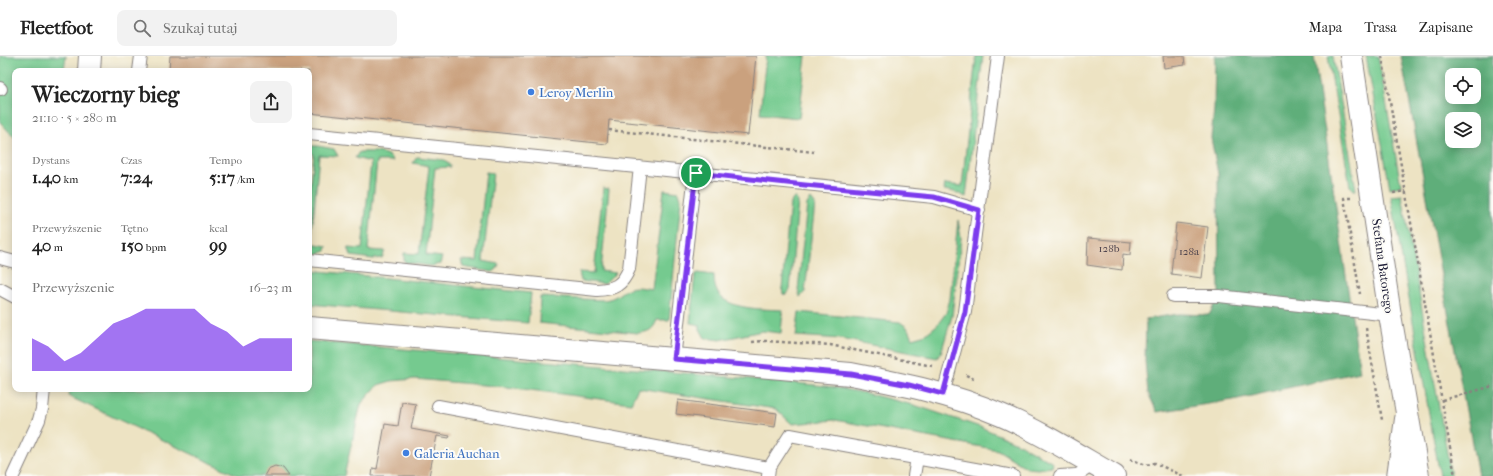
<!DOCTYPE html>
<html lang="pl">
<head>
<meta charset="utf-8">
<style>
  body { margin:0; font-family:"IM FELL French Canon",serif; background:#f2f2f2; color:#222; height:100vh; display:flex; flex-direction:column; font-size:15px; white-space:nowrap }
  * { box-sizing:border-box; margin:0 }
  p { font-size:13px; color:#767676 }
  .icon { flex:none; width:22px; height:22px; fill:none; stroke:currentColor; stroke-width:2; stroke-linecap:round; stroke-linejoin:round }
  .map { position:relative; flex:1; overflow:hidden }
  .panel { position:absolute; left:12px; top:12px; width:300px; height:324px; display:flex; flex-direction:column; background:#fff; border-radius:8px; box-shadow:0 2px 10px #0003 }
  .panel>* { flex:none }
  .buttons { position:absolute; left:1445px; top:12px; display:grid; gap:8px }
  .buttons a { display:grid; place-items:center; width:36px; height:36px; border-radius:8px; background:#fff; box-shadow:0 2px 10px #0003; font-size:20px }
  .pin { position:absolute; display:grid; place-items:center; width:34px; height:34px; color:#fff; margin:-17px; border:2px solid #fff; border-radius:50%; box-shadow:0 1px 4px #0007 }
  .round { display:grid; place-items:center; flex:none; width:42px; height:42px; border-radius:8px; background:#f2f2f2 }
  .head { display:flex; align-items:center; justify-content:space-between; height:68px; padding:0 20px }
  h1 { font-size:22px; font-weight:700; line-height:30px }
  .figures { display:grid; grid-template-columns:repeat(3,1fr); gap:6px; height:68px; padding:4px 20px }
  .figures div { display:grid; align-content:center }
  .figures b { font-size:17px; font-weight:700 }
  .figures small { font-size:11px; font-weight:400 }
  .figures p { font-size:11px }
  .chart { height:112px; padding:8px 20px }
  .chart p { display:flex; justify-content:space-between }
  .chart svg { width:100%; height:72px; margin-top:4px; fill:#7c3aed; opacity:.7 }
  header { display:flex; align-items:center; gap:24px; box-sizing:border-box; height:56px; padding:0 20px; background:#fff; border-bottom:1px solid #e0e0e0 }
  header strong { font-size:19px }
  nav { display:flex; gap:22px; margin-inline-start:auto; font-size:14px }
  .search { width:280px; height:36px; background:#f2f2f2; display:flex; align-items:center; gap:10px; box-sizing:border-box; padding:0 14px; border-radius:8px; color:#767676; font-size:15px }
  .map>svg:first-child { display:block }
</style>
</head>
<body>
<header>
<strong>Fleetfoot</strong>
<div class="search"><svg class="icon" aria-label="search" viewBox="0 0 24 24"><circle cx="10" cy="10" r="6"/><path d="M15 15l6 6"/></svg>Szukaj tutaj</div>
<nav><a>Mapa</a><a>Trasa</a><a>Zapisane</a></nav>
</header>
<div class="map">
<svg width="1493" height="420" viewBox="0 0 1493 420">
  <rect width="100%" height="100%" fill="#fdfcf7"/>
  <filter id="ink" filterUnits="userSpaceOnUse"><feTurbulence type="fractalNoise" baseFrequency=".025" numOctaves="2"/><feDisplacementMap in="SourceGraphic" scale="8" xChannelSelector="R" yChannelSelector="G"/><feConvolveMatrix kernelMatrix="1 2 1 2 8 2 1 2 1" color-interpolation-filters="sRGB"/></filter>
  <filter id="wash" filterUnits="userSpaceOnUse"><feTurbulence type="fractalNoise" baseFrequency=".012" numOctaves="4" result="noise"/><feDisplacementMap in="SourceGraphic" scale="16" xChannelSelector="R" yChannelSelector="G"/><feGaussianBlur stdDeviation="0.9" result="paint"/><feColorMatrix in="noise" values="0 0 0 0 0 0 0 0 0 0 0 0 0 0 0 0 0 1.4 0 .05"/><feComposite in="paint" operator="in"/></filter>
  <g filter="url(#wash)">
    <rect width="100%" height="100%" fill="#ede3c3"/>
    <path fill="#74ca8f" stroke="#4b7665" d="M0 0H66L64 15H15V82L0 66Z
      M766 0H806L799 62 760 58Z
      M976 0H983L966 141 955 136 944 134 945 128 962 130Z
      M1328 0H1333L1356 134H1354L1350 130Z
      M1366 0H1378L1401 130 1390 132Z
      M309 90H318L334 93 338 100 319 99 311 187 327 190 326 195 317 198 309 197V146L314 98 309 97Z
      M359 96C370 96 388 94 393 105H377L368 194 385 195 382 202 373 203 351 200 347 192 362 193 371 106 355 102Z
      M417 101 445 104 451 111 435 112 426 199 442 201 440 208 431 210 404 206V197L419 198 429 110 413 107Z
      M486 116 493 117 483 205 499 208 497 213 493 216 463 211 461 204 477 205Z
      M603 132 609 133 601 215 616 217 605 228 581 225 579 216 594 217Z
      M664 134 679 136 681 143 669 264H657C653 274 649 276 638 277L539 267 540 241 603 244C617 243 619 236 630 232 636 230 645 232 652 233Z
      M1402 139 1451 420H1440L1391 140Z
      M795 141 798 146 790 234 786 239 783 238 782 232 790 147Z
      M811 143 815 148 805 236 800 241 798 234 807 148Z
      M958 164 961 182 952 260 941 297 937 302 841 283 796 280 799 256 900 266 907 271 912 282 926 278 937 269 946 257 950 243Z
      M309 214 531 237 528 267 309 248Z
      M698 217 714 219C714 227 715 234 720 240 733 254 765 253 783 254L781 277 762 275 720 284 705 282 700 273V269L690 267 695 219Z
      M309 285 741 322 826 330 865 337 917 350 983 372 1021 389 1053 407 1052 411 1038 413 1027 412 998 394 835 364 792 368 776 353 638 332 631 347 507 331 415 323 391 325 378 329 361 348 344 420H239L68 340 69 333H309Z"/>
    <path fill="#5fae7a" stroke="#40685a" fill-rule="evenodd" d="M1215 0H1314L1360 316 1233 344 1157 356 1148 337 1145 305 1146 263 1179 258 1209 259 1219 240 1218 118 1211 82 1214 53Z
      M1401 0H1493V420H1478ZM1452 19H1474V41H1452ZM1452 63H1474V85H1452Z"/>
    <g id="blocks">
      <path fill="#caa17e" d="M170 0H756L748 79 609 64 607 88 309 57V15H169Z
        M1163 0H1184L1185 9 1164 12Z
        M1176 167 1208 171 1202 222 1171 218Z
        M1088 182 1131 186 1130 199 1123 198 1122 214 1087 209Z
        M678 344 777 357 775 371 676 358Z
        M402 346 416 348 411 373 450 380 449 382 437 380 429 420H372L373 412 377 413 385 368 398 370Z
        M275 410 283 412 289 420H264L268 413Z"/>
    </g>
  </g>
  <g filter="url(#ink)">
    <use href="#blocks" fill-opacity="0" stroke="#88827f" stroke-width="1"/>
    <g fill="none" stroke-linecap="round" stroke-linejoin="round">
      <g stroke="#88827f" stroke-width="14">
        <path id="service" d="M139 15 141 0
          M0 32 1 33
          M309 78 934 141 979 154
          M0 202 15 206
          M309 204 597 234C614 233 622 230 629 213L640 111
          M0 233 15 241
          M1173 240H1219L1390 259
          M674 303 695 117
          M943 338 965 256 998 0
          M438 350 769 412 768 420
          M769 412 790 379 1013 420
          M13 420 39 364 42 353 44 333
          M914 420 917 402
          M1060 420 1076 419
          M1076 420 1094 408"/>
      </g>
      <g stroke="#88827f" stroke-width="24">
        <path id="minor" d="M89 15 90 0
          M309 272 851 318C902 328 953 338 1001 359 1041 376 1077 399 1114 420
          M1398 420 1406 363"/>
      </g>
      <g stroke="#88827f" stroke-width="24">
        <path id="secondary" d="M1351 0 1390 259 1418 420"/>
      </g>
      <path stroke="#88827f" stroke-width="2.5" stroke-dasharray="3 3" stroke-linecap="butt" d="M1382 0 1455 420
        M609 74 814 96
        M1393 137 1406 135
        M1351 142H1344L1360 238
        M1366 272 1382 364
        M752 286 765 285 830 289 932 310
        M966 319 976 324
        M1442 344 1493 330
        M1130 403 1146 409 1155 407 1183 420"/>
      <use href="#service" stroke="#fff" stroke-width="12"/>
      <use href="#minor" stroke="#fff" stroke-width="22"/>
      <use href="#secondary" stroke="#fff" stroke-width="22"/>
    </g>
  </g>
  <g fill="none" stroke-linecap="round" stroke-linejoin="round" filter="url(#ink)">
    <g stroke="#fff" stroke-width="8">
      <path id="route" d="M696 117 805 129 934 141 979 154 965 256 943 338 909 329 851 318 674 303Z"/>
    </g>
    <use href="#route" stroke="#7c3aed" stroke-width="5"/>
  </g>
  <g fill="#3f7fe0" stroke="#fdfcf7" stroke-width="1.5">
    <circle cx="531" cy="36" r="4"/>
    <circle cx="406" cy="397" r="4"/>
  </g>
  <g text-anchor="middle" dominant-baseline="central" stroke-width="4" stroke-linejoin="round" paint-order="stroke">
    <g font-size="11" fill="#4c424c">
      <text x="1109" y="192">128b</text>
      <text x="1189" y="195">128a</text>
    </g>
    <g font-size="13" fill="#366cbe" stroke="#fdfcf7" text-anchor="start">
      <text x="539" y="36">Leroy Merlin</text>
      <text x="414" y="397">Galeria Auchan</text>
    </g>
    <g font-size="13" fill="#22223b" stroke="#fdfcf7">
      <text transform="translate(1383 210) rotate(82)">Stefana Batorego</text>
    </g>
  </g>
</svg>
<div class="buttons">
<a><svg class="icon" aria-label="locate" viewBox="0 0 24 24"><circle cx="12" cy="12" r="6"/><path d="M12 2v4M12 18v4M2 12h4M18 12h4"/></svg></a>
<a><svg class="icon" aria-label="layers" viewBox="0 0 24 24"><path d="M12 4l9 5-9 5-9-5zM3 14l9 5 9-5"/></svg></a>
</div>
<div class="pin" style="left:696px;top:117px;background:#1e9e55"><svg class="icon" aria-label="arrive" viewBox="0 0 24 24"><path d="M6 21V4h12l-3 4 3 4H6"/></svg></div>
<section class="panel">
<div class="head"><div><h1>Wieczorny bieg</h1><p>21:10 · 5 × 280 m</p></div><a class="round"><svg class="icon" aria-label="share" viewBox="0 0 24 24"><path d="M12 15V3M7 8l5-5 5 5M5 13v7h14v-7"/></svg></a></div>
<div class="figures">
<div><p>Dystans</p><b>1.40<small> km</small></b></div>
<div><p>Czas</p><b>7:24</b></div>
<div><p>Tempo</p><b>5:17<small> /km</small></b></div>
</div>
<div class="figures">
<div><p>Przewyższenie</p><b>40<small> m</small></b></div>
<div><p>Tętno</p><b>150<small> bpm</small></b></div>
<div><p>kcal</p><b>99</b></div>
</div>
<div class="chart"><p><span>Przewyższenie</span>16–23 m</p>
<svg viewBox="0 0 160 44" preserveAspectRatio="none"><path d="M0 44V24L10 29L20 38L30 33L40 24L50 15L60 11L70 6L80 6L90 6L100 6L110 15L120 20L130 29L140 24L150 24L160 24V44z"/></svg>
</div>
</section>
</div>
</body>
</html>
